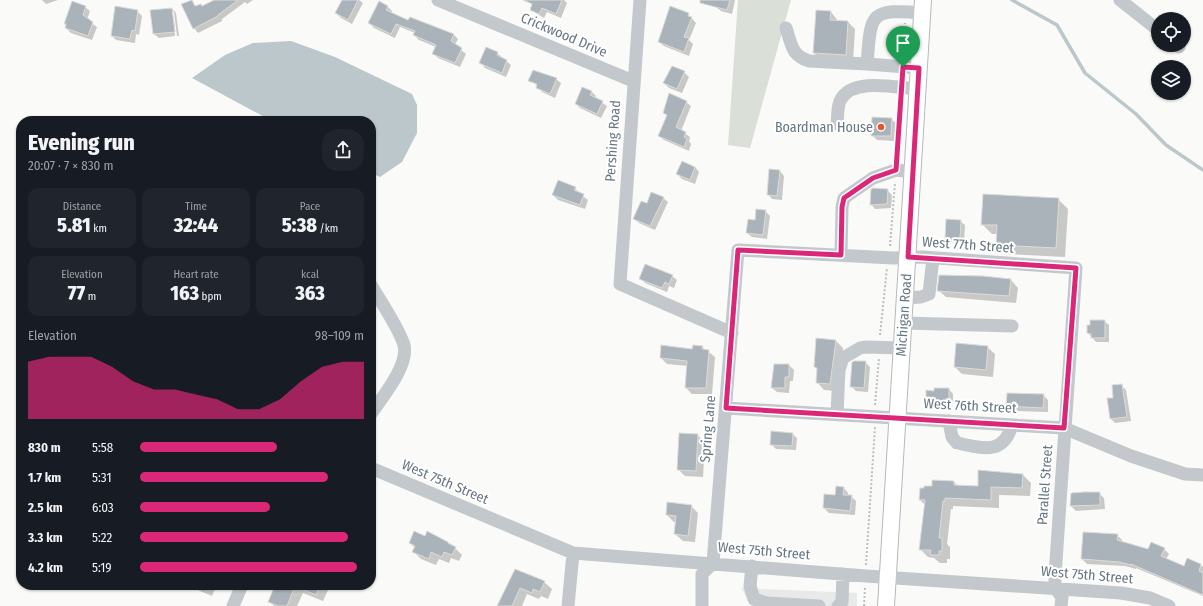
<!DOCTYPE html>
<html lang="en">
<head>
<meta charset="utf-8">
<style>
  body { margin:0; font-family:"Fira Sans Condensed",sans-serif; background:#20242c; color:#f1f3f6; height:100vh; display:flex; flex-direction:column; font-size:15px; white-space:nowrap }
  * { box-sizing:border-box; margin:0 }
  p { font-size:13px; color:#9ea1a6 }
  .icon { flex:none; width:22px; height:22px; fill:none; stroke:currentColor; stroke-width:2; stroke-linecap:round; stroke-linejoin:round }
  .map { position:relative; flex:1; overflow:hidden }
  .details { position:absolute; left:16px; top:116px; width:360px; height:474px; display:flex; flex-direction:column; background:#171b24; border-radius:16px; box-shadow:0 1px 3px #0004 }
  .details>* { flex:none }
  .fabs { position:absolute; left:1151px; top:12px; display:grid; gap:8px }
  .fabs a { display:grid; place-items:center; width:40px; height:40px; border-radius:50%; background:#171b24; box-shadow:0 1px 3px #0004; font-size:20px }
  .pin { position:absolute; display:grid; place-items:center; width:34px; height:34px; color:#fff; margin:-41px -17px; border-radius:50% 50% 50% 0; rotate:-45deg; box-shadow:0 0 4px #0007 }
  .pin .icon { rotate:45deg }
  .round { display:grid; place-items:center; flex:none; width:42px; height:42px; border-radius:16px; background:#20242c }
  .overview { display:flex; align-items:center; justify-content:space-between; height:68px; padding:0 12px }
  h1 { font-size:22px; font-weight:800; line-height:30px }
  .figures { display:grid; grid-template-columns:repeat(3,1fr); gap:6px; height:68px; padding:4px 12px }
  .figures div { display:grid; align-content:center; border-radius:10px; background:#20242c; text-align:center }
  .figures b { font-size:20px; font-weight:800 }
  .figures small { font-size:11px; font-weight:400 }
  .figures p { font-size:11px }
  .chart { height:112px; padding:8px 12px }
  .chart p { display:flex; justify-content:space-between }
  .chart svg { width:100%; height:72px; margin-top:4px; fill:#db2777; opacity:.7 }
  ul { padding:0 12px; list-style:none; font-size:13px }
  li { display:grid; grid-template-columns:64px 48px 1fr; align-items:center; height:30px }
  li i { height:10px; border-radius:5px; background:#db2777 }
  .map>svg:first-child { display:block }
</style>
</head>
<body>
<div class="map">
<svg width="1203" height="606" viewBox="0 0 1203 606">
  <rect width="100%" height="100%" fill="#fafaf8"/>
  <path fill="#e8e9e9" d="M741 588 857 593V606H751Z"/>
  <path fill="#dadfd7" d="M738 0H791L750 148 728 145Z"/>
  <path fill="#bbc7cb" d="M291 41 335 57 412 94 417 105V133L402 162 380 177 371 173V121H272L192 78 225 55 253 43Z"/>
  <path fill="#0003" d="M42 0H58L46 4Z
    M216 0H253L247 4 245 2 222 19V21L198 33 194 28 191 1 196 7H202Z
    M343 0H359L363 3 352 24 341 18 336 13Z
    M535 0H564L567 3 561 18 547 12 544 18 531 10Z
    M718 0H735L732 14 721 11 716 7Z
    M379 2 388 7 392 11 391 14 409 22 453 34 458 39 455 45 466 54 460 67 438 58 434 54 436 47 419 40 414 35 415 33 400 27 395 38 374 28 369 23Z
    M85 7 90 11 87 20 97 27 92 40 71 33 66 28 67 25 65 23Z
    M172 9 176 13 179 36H177L174 12H172L175 36 159 38 154 34Z
    M137 11 142 16 139 35 136 34 135 43 116 40 112 36Z
    M831 12 838 21 848 22 855 29 853 62 821 60 814 53Z
    M688 14 696 23 689 40 693 44 689 56 664 46 659 42Z
    M497 53 511 65 506 77 485 68 481 63Z
    M684 72 689 77 682 93 669 88 664 83Z
    M556 79 561 83 555 98 542 92 538 86 529 80Z
    M583 88 592 92 596 96 595 98 607 106 601 118 580 108 576 104Z
    M686 102 691 106 681 131 690 137 689 141 691 144 689 151 664 140 659 136 667 116 664 113Z
    M891 119 896 123 895 141 877 140 872 135Z
    M682 162 695 167 699 172 695 184 682 179 677 174Z
    M780 171 784 176 782 200 772 199 768 194Z
    M575 188 579 193 588 200 585 209 558 200 553 195Z
    M887 190 892 195 891 208 875 209 871 204Z
    M663 198 668 202 655 230 639 223 635 219 647 204Z
    M1058 199 1068 209 1065 257 1006 254 997 245V234H992L982 224Z
    M765 211 770 216 767 239 752 237 747 233 755 221Z
    M960 221 965 225 964 243 950 242 946 238Z
    M672 276 677 280 674 288 669 286 667 292 645 283 640 278Z
    M940 276 1011 280 1018 288 1016 303 946 297 938 290Z
    M1104 321 1109 325V342H1096L1088 333Z
    M836 341 843 348 837 391 824 390 817 382 818 370 815 367Z
    M702 347 715 357 712 394H692L686 388 688 366 667 364 661 358Z
    M987 347 995 354 993 377 962 374 955 367Z
    M865 362 870 367 868 392 856 391 851 386Z
    M789 365 794 370 793 381H790L789 393 777 392 772 388Z
    M1121 385 1126 390 1131 421 1115 423 1111 419 1115 398Z
    M949 389 953 394V403H949V410L931 407 927 403 934 392Z
    M1043 395 1048 400V412L1012 411 1007 406Z
    M792 434 797 438 796 450 776 449 771 444Z
    M697 435 705 442 703 477 685 476 678 469Z
    M1023 475 1031 483 1030 496 999 495V508L953 506V509H951L947 544 950 547V559H947V563H940L934 558 928 557 920 549 925 505 920 500 933 487 954 482 958 486 979 487Z
    M844 488 848 493V496H851L856 501 855 515 829 513 824 508Z
    M1099 493 1104 498 1105 509 1076 511 1071 506 1072 494Z
    M691 506 698 513 695 542 683 541 675 534 677 522H674L667 515Z
    M1117 535 1122 540V542L1148 550 1164 549 1169 554 1166 559 1185 567 1188 560 1201 565 1203 567V596L1136 568V569L1125 566 1087 564 1082 559Z
    M410 543 455 548 462 555 459 561 451 558 449 563 439 559 436 565 421 559 414 552 415 548Z
    M516 570 544 582 552 589 548 599 541 596 539 599 527 594 522 606H500Z
    M190 585H217L212 596 193 588Z
    M274 585H323L328 590 323 601 303 593 297 606H274L269 601Z"/>
  <g fill="none" stroke-linecap="round" stroke-linejoin="round">
    <path stroke="#bbc7cb" stroke-width="3.5" d="M1012 0 1057 25 1085 73 1136 114 1166 145 1203 170"/>
  </g>
  <path fill="#aab3b9" stroke="#dcdcda" d="M192 0 195 6 201 4 202 6 214 0H238L218 15V16L193 29 181 4Z
    M342 0H358L348 20 335 13Z
    M523 0H562L556 14 542 8 539 14 530 10 532 4Z
    M700 0H730L727 10 700 3Z
    M72 1 86 6 83 15 93 22 88 36 65 28 66 24H64Z
    M379 1 388 6 386 10 408 20 410 17 454 34 451 41 462 48 455 63 432 54 436 45 413 35 415 31 396 24 391 34 368 23Z
    M115 6 138 10 135 31 132 30 130 39 111 36Z
    M670 6 689 13 688 16 692 17 684 37 689 38 684 52 658 42Z
    M172 8 175 32 153 34 150 10Z
    M816 10 831 11 830 20 848 21 846 55 813 53Z
    M486 47 498 52 497 55 507 60 502 73 479 63Z
    M672 66 685 71 677 89 663 83Z
    M533 70 557 78 550 94 536 88 537 84 528 81Z
    M582 87 592 91 590 95 603 101 597 114 575 104Z
    M669 93 687 101 676 127 686 132 684 137 687 139 684 147 658 136 667 115 663 113Z
    M872 117 892 118 891 136H871Z
    M682 161 695 167 690 180 676 174Z
    M769 169 780 170 777 196 767 195Z
    M558 180 576 187 574 190 584 194 580 205 552 195Z
    M873 188 888 189 887 204 870 205 871 189Z
    M651 192 664 197 650 226 633 219 641 201 647 203Z
    M983 194 1059 198 1056 248 996 245 997 225H981Z
    M756 209 766 210 763 235 746 233 748 219 755 220Z
    M946 219 961 220 960 239 945 238Z
    M645 264 673 275 669 284 665 282 662 288 639 279Z
    M939 275 983 276 1011 279 1009 296 937 291Z
    M1090 320H1105V338H1091V334L1087 333V325H1090Z
    M816 338 836 340 830 384 816 383 817 368 814 367Z
    M956 343 988 346 986 370 954 367Z
    M661 345 692 349 693 345 703 346 702 349 709 350 706 388H685L687 361 660 358Z
    M854 361H866L864 388 850 387 852 362Z
    M774 364H789V377H785V388H771Z
    M1122 384 1127 417 1110 419 1107 398H1113L1112 385Z
    M934 388H949V399H945V406L926 403V390L934 391Z
    M1007 393 1044 394 1043 408 1006 406Z
    M771 431 793 433 792 446 770 445Z
    M679 433 698 434 696 471 677 470Z
    M978 470 1023 474 1022 488 991 487V500L945 498V501H943L939 538H942V551H939V555H930L931 550H919L925 500H919L920 488H924V486H932V480L954 481V485L978 486Z
    M836 486 844 487 843 495H852L850 511 823 508 824 494 835 495Z
    M1084 492H1100V505L1070 506 1071 493Z
    M667 502 692 505 688 536 674 534 676 516 666 515Z
    M414 531 425 536 427 531 448 542V543L456 547 452 555 444 552 442 557 431 552 429 559 412 552 415 546 409 543Z
    M1083 532 1118 534 1117 540 1148 549 1151 542 1165 548 1161 556 1184 566 1187 558 1201 564 1199 571 1203 573V595L1131 564V565L1120 562 1081 559Z
    M515 569 545 581 540 592 533 589 532 593 520 588 512 606H497Z
    M275 585H320L316 595 295 586 287 606H278L268 602Z"/>
  <g fill="none" stroke-linecap="round" stroke-linejoin="round">
    <g stroke="#b5babe" stroke-width="18">
      <path id="major" d="M886 606 923 0"/>
    </g>
    <path stroke="#bbbfc2" stroke-width="2" stroke-dasharray="2 2" stroke-linecap="butt" d="M903 56 905 23
      M897 158 901 99
      M890 246 895 182
      M880 335 887 268
      M875 405 879 358
      M866 565 875 427
      M864 606 865 587"/>
    <path stroke="#c3c8cc" stroke-width="13" d="M438 0 633 81
      M640 0 620 284 732 333
      M1120 0 1158 30
      M786 28C792 45 791 55 809 61L867 64C871 15 868 8 922 13
      M1176 45 1179 47
      M867 64 919 68
      M837 124C838 116 837 105 841 99 854 77 897 88 918 89
      M841 255 842 207 844 198 873 178 896 170 913 172
      M371 285C380 300 400 330 404 345 409 366 382 397 371 414
      M905 298 921 297 929 294 933 258
      M904 323 1012 326
      M726 408 1064 428 1131 456 1185 474 1203 475
      M837 414 839 370 843 358 860 348 865 347 902 348
      M949 421 952 437 957 443C982 448 1003 456 1012 425
      M371 468 573 553 866 576 1121 593 1150 598 1169 606
      M752 566 750 586 754 599 767 603 819 606
      M233 606 242 585
      M568 606 573 553
      M702 606V574L713 563 738 250 893 258 923 257 1076 268 1055 576V588L1062 597 1061 606
      M838 606 842 602 843 574"/>
    <use href="#major" stroke="#fff" stroke-width="16"/>
  </g>
  <g fill="none" stroke-linecap="round" stroke-linejoin="round">
    <g stroke="#fff" stroke-width="8">
      <path id="route" d="M903 67 919 68 908 257 1076 268 1064 428 726 408 738 250 841 255 842 207 844 198 873 178 896 170Z"/>
    </g>
    <use href="#route" stroke="#db2777" stroke-width="5"/>
  </g>
  <circle fill="#e4572e" stroke="#fff" stroke-width="1.5" cx="881" cy="127" r="4"/>
  <g text-anchor="middle" dominant-baseline="central" stroke-width="4" stroke-linejoin="round" paint-order="stroke">
    <g font-size="14" fill="#657683" stroke="#fff">
      <text transform="translate(564 35) rotate(23)">Crickwood Drive</text>
      <text transform="translate(613 141) rotate(-86)">Pershing Road</text>
      <text transform="translate(968 245) rotate(4)">West 77th Street</text>
      <text transform="translate(904 315) rotate(-86)">Michigan Road</text>
      <text transform="translate(970 406) rotate(3)">West 76th Street</text>
      <text transform="translate(708 429) rotate(-85)">Spring Lane</text>
      <text transform="translate(445 482) rotate(23)">West 75th Street</text>
      <text transform="translate(1045 485) rotate(-86)">Parallel Street</text>
      <text transform="translate(764 551) rotate(5)">West 75th Street</text>
      <text transform="translate(1087 575) rotate(5)">West 75th Street</text>
    </g>
    <g font-size="14" fill="#657683" stroke="#fff" text-anchor="end">
      <text x="873" y="127">Boardman House</text>
    </g>
  </g>
</svg>
<div class="fabs">
<a><svg class="icon" aria-label="locate" viewBox="0 0 24 24"><circle cx="12" cy="12" r="6"/><path d="M12 2v4M12 18v4M2 12h4M18 12h4"/></svg></a>
<a><svg class="icon" aria-label="layers" viewBox="0 0 24 24"><path d="M12 4l9 5-9 5-9-5zM3 14l9 5 9-5"/></svg></a>
</div>
<div class="pin" style="left:903px;top:67px;background:#1e9e55"><svg class="icon" aria-label="arrive" viewBox="0 0 24 24"><path d="M6 21V4h12l-3 4 3 4H6"/></svg></div>
<section class="details">
<div class="overview"><div><h1>Evening run</h1><p>20:07 · 7 × 830 m</p></div><a class="round"><svg class="icon" aria-label="share" viewBox="0 0 24 24"><path d="M12 15V3M7 8l5-5 5 5M5 13v7h14v-7"/></svg></a></div>
<div class="figures">
<div><p>Distance</p><b>5.81<small> km</small></b></div>
<div><p>Time</p><b>32:44</b></div>
<div><p>Pace</p><b>5:38<small> /km</small></b></div>
</div>
<div class="figures">
<div><p>Elevation</p><b>77<small> m</small></b></div>
<div><p>Heart rate</p><b>163<small> bpm</small></b></div>
<div><p>kcal</p><b>363</b></div>
</div>
<div class="chart"><p><span>Elevation</span>98–109 m</p>
<svg viewBox="0 0 160 44" preserveAspectRatio="none"><path d="M0 44V9L10 6L20 6L30 6L40 12L50 21L60 26L70 26L80 29L90 32L100 38L110 38L120 32L130 21L140 12L150 9L160 9V44z"/></svg>
</div>
<ul>
<li><b>830 m</b>5:58<i style="width:61%"></i></li>
<li><b>1.7 km</b>5:31<i style="width:84%"></i></li>
<li><b>2.5 km</b>6:03<i style="width:58%"></i></li>
<li><b>3.3 km</b>5:22<i style="width:93%"></i></li>
<li><b>4.2 km</b>5:19<i style="width:97%"></i></li>
</ul>
</section>
</div>
</body>
</html>
